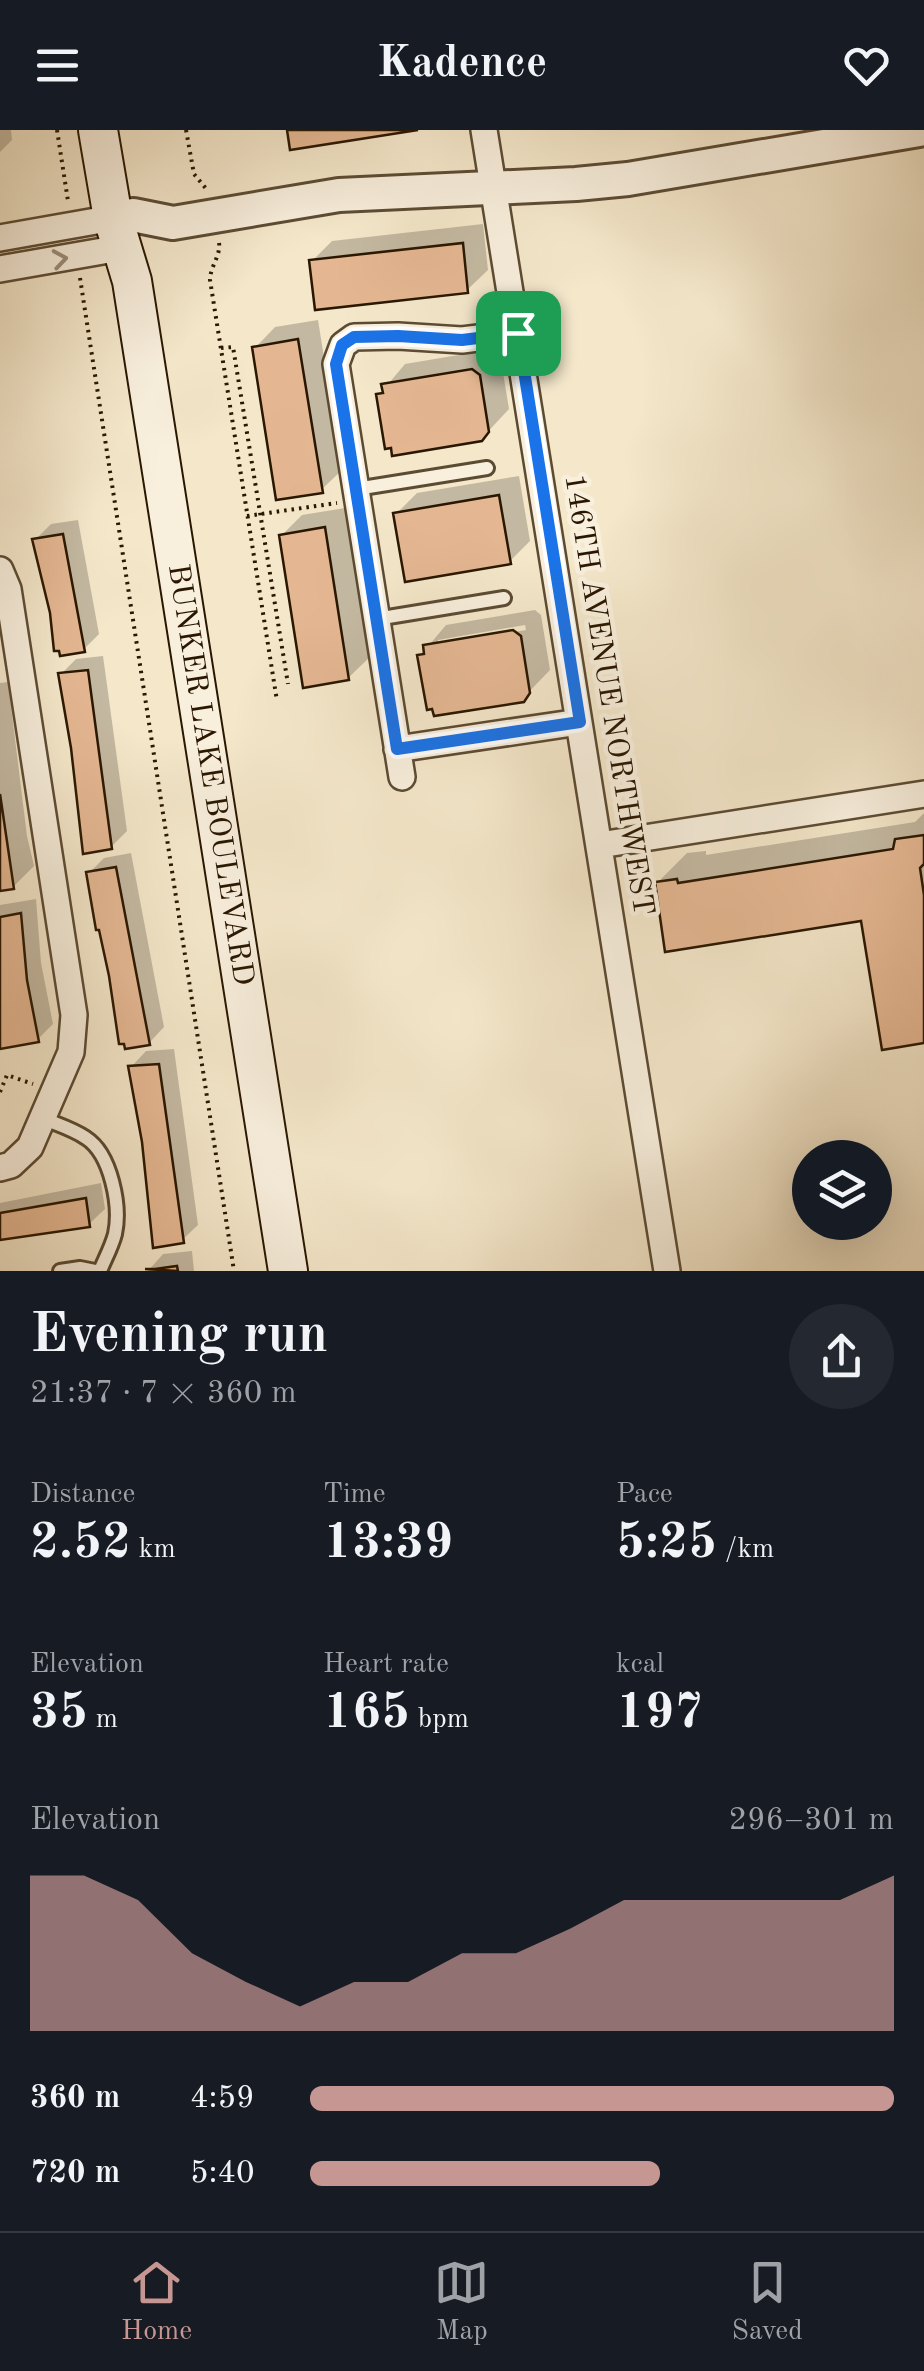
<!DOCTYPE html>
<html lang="en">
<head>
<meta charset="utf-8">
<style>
  body { margin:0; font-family:"Old Standard TT",serif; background:#242831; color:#f1f3f6; height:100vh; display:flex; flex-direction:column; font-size:38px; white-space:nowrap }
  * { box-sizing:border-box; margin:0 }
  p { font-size:32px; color:#9ea1a6 }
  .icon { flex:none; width:55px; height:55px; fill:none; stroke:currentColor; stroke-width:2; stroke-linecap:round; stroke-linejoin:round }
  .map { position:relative; height:1141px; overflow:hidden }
  .sheet { display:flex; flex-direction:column; background:#171b24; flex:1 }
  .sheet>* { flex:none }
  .controls { position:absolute; left:792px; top:1010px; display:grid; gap:20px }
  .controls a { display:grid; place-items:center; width:100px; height:100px; border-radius:50%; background:#171b24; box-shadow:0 10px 40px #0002; font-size:50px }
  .pin { position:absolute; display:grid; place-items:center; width:85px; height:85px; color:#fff; margin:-42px; border-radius:20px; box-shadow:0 5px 15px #0006 }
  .round { display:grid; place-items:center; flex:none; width:105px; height:105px; border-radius:52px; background:#242831 }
  .head { display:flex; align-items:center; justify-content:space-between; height:170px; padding:0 30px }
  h1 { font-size:55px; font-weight:700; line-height:75px }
  .stats { display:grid; grid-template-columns:repeat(3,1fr); gap:15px; height:170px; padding:10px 30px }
  .stats div { display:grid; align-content:center }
  .stats b { font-size:50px; font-weight:700 }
  .stats small { font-size:28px; font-weight:400 }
  .stats p { font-size:28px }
  .chart { height:280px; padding:20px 30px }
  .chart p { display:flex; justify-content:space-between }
  .chart svg { width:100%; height:180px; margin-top:10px; fill:#c59692; opacity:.7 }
  ul { padding:0 30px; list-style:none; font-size:32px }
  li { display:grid; grid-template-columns:160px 120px 1fr; align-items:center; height:75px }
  li i { height:25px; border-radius:12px; background:#c59692 }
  header { display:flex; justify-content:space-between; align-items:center; height:130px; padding:0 30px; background:#171b24; font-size:45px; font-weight:700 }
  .menu { display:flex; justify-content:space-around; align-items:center; height:140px; border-top:2px solid #363941; background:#171b24; font-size:28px; color:#9ea1a6 }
  .menu a { display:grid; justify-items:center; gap:5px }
  .menu .selected { color:#c59692 }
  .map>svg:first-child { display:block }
</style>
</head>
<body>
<header><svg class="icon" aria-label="menu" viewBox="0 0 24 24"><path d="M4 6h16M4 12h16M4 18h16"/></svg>Kadence<svg class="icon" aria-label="heart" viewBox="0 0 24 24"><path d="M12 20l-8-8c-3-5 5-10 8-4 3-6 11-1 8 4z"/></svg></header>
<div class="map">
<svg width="924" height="1141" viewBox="0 0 924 1141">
  <rect width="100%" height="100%" fill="#f4e7ca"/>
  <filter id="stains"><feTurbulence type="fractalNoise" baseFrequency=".002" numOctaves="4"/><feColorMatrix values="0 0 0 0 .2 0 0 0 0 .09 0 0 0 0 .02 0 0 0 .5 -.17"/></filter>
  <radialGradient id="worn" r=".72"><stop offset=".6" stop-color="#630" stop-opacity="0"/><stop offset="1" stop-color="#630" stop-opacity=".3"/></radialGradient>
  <path fill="#0003" fill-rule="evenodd" d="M0 0H11L12 10 0 22Z
    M483 94 488 140 467 160 312 131 332 111Z
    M318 190 342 340 321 360 255 218 275 197Z
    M494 219 500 224 509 279 481 309 379 265 405 234Z
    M519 346 530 411 510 431 396 384 417 363Z
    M345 378 369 528 348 548 281 406 302 385Z
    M78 390 99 504 84 519 52 482 35 410 51 394Z
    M535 480 541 485 550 540 522 569 420 526 446 495ZM525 495 526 500 438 515V510Z
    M103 526 127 701 111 717 74 618 61 544 76 529Z
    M8 552 27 706 34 736 13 757 0 759V553Z
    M924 683V910L863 788 657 753 687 723 706 721V725L915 692Z
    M131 723 164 897 149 913 89 743 104 728Z
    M36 769 41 833 53 894 37 910 0 916V775Z
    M174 919 198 1095 182 1110 151 1058 131 937 146 921Z
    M101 1053 105 1079 89 1094 0 1110V1073Z
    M192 1121 194 1141H148L163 1124Z"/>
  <path fill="#e4b792" stroke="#2a1701" stroke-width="2.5" d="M287 0H418L290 20Z
    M463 113 468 163 315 180 309 130Z
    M298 209 323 363 276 370 252 217Z
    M472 239 480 245 489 302 482 311 392 326 391 318 385 319 376 264 383 263 381 254Z
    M499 365 511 434 405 452 393 383Z
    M325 397 349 550 303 558 279 405Z
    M63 404 85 522 60 526 59 521H54L50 483 32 409Z
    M513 500 521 506 530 563 524 572 434 586 432 579 427 580 417 525 424 524 423 515Z
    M88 540 112 719 83 724 71 618 58 543Z
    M0 664 14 759 0 761Z
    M924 705V734L920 738 924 765V913L882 920 861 791 665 822 655 752 677 749 678 753 893 719 895 709Z
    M116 737 150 915 125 919 124 914H119L109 846 99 800H96L86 742Z
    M21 783 27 850 39 912 0 919V787Z
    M159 934 184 1113 153 1118 142 1012 128 936Z
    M86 1068 90 1097 0 1110V1083Z
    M177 1136 178 1141 145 1139H155Z"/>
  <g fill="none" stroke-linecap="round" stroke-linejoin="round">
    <g stroke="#5c4b33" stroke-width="18">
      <path id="service" d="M356 359 487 338
        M376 489 504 468
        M42 988C56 994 73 999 86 1008 111 1024 121 1076 115 1104 112 1116 105 1129 100 1141
        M60 1141 80 1138 95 1141"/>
    </g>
    <g stroke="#5c4b33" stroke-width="30">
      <path id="minor" d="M484 0 667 1141
        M0 108 113 88
        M0 139 120 118
        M0 440 8 459 74 885 71 922 30 1017 11 1035 0 1038
        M397 619 579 592
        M402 647 336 234 343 215 354 207 398 206 462 210 518 203
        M600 715 924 664"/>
    </g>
    <g stroke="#5c4b33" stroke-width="38">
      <path id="tertiary" d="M113 88 133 85 173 93 339 65 576 54 628 49 919 0"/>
    </g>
    <g stroke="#2a1701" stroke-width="42">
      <g id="secondary">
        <path id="s1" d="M98 0 113 88 132 151 288 1141"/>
      </g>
    </g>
    <path stroke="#2a1701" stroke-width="4" stroke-dasharray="2.5 5" stroke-linecap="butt" d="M57 0 68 71
      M186 0 194 44 208 61
      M219 113C221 125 210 137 210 150L277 571
      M80 148 234 1141
      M221 218 233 217 288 554
      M247 386 337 373
      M0 962 7 945 33 954"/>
    <use href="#service" stroke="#f8efdd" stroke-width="12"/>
    <use href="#minor" stroke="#f8efdd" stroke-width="25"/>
    <use href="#tertiary" stroke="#f8efdd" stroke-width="32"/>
    <use href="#secondary" stroke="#f8efdd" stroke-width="38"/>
  </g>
  <defs><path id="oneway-chevron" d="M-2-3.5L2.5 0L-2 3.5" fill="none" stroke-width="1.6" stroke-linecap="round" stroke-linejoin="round" transform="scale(2.5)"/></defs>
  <use stroke="#9b8e7a" href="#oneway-chevron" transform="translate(60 129) rotate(-9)"/>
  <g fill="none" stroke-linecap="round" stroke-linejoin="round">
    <g stroke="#fff" stroke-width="20">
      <path id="route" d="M518 203 580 592 397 619 336 234 342 215 354 207 398 206 462 210Z"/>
    </g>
    <use href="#route" stroke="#1a73e8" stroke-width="12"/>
  </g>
  <g text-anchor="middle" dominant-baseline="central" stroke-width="9" stroke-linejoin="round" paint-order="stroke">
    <g font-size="30" fill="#2a1701" stroke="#f8efdd">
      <text transform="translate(608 565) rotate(81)">146TH AVENUE NORTHWEST</text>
      <text stroke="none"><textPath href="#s1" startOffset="655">BUNKER LAKE BOULEVARD</textPath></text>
    </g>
  </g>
  <rect width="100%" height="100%" filter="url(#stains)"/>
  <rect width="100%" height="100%" fill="url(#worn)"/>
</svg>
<div class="controls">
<a><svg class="icon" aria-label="layers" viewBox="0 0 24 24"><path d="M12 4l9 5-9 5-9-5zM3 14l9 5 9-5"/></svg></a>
</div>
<div class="pin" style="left:518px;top:203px;background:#1e9e55"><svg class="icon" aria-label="arrive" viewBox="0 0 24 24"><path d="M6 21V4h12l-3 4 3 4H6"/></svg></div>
</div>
<section class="sheet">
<div class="head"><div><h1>Evening run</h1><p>21:37 · 7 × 360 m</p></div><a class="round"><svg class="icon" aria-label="share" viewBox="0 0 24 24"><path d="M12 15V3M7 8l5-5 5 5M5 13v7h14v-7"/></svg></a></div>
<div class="stats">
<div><p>Distance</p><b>2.52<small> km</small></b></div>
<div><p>Time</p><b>13:39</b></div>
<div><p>Pace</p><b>5:25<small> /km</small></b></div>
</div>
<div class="stats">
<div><p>Elevation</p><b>35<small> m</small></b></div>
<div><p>Heart rate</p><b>165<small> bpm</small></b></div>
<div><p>kcal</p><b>197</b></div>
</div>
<div class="chart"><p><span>Elevation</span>296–301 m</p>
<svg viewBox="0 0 160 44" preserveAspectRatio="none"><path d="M0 44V6L10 6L20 12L30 25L40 32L50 38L60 32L70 32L80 25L90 25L100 19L110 12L120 12L130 12L140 12L150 12L160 6V44z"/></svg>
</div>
<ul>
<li><b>360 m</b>4:59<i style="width:100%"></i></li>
<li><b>720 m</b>5:40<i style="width:60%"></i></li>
</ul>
</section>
<nav class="menu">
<a class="selected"><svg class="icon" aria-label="home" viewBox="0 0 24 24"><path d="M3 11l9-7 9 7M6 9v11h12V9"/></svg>Home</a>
<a><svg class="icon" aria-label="map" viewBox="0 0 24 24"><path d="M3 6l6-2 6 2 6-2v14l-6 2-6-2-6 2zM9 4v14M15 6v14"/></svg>Map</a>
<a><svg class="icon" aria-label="saved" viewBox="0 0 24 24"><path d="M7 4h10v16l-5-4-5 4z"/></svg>Saved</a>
</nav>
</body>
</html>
